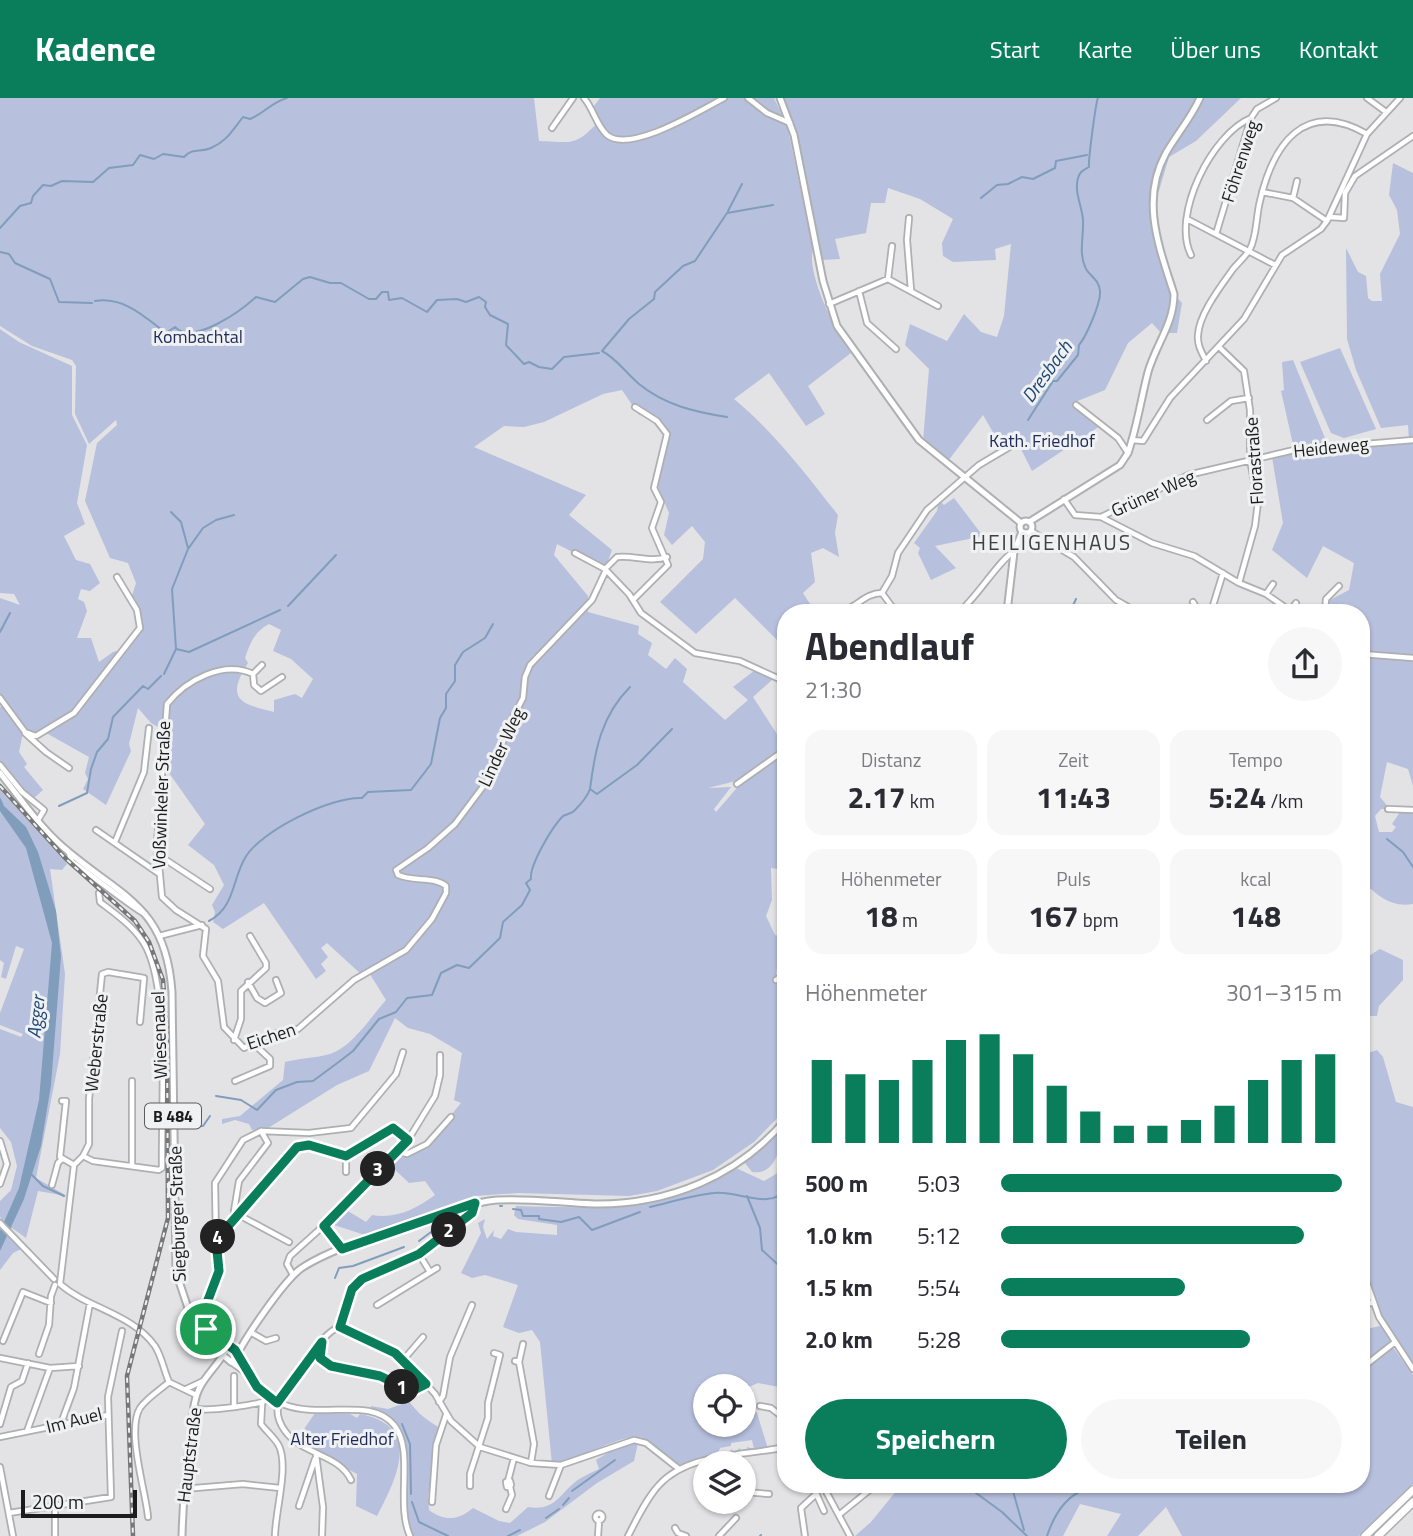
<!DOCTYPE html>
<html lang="de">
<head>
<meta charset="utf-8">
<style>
  body { margin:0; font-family:"Titillium Web",sans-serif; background:#f7f7f7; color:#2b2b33; height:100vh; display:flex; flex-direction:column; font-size:26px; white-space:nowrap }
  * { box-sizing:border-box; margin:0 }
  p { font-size:23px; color:#7c7c81 }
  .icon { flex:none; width:38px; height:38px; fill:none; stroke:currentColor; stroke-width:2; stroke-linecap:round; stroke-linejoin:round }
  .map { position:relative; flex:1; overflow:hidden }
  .panel { position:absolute; left:777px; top:506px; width:593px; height:889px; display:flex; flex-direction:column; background:#fff; border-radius:28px; box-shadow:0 2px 5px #0004 }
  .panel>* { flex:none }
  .tools { position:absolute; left:693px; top:1276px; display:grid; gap:14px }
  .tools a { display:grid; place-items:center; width:63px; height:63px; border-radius:50%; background:#fff; box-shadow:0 2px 5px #0004; font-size:35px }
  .scale { position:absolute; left:21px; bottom:18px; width:116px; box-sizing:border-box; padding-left:7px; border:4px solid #1c1c1d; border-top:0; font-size:19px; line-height:24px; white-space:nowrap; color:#1c1c1d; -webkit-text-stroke:5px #f0f1f2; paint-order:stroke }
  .pin { position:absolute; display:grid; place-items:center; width:60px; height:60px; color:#fff; margin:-30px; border:4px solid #fff; border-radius:50%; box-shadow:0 2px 7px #0007 }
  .km { position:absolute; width:35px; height:35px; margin:-18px; border-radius:50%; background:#222; color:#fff; font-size:19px; line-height:35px; text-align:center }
  .round { display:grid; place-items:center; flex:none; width:74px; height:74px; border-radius:37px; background:#f7f7f7 }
  .overview { display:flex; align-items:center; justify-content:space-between; height:119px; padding:0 28px }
  h1 { font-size:38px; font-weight:700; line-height:52px }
  .stats { display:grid; grid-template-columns:repeat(3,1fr); gap:10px; height:119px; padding:7px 28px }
  .stats div { display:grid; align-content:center; border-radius:18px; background:#f7f7f7; text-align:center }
  .stats b { font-size:30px; font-weight:700 }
  .stats small { font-size:19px; font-weight:400 }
  .stats p { font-size:19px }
  .chart { height:196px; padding:14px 28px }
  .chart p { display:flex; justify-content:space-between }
  .chart svg { width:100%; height:126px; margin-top:7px; stroke:#0a7e5b; stroke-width:6 }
  .primary-button { display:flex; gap:14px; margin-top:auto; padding:14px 28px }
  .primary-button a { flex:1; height:80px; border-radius:42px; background:#0a7e5b; color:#fff; font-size:28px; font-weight:700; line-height:80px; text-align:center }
  .primary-button a+a { background:#f7f7f7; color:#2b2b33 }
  ul { padding:0 28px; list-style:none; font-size:23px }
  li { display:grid; grid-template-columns:112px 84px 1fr; align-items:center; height:52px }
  li i { height:18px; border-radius:9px; background:#0a7e5b }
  header { display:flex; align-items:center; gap:42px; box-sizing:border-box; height:98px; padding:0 35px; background:#0a7e5b; color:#fff }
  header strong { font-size:33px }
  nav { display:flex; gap:38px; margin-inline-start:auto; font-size:24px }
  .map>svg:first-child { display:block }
</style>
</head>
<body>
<header>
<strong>Kadence</strong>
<nav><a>Start</a><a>Karte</a><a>Über uns</a><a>Kontakt</a></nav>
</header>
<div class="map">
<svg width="1413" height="1438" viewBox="0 0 1413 1438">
  <rect width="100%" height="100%" fill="#e3e3e5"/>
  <path fill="#b7c0dd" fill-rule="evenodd" d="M0 0H534L539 43C572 44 575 49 598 24L591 12 600 0H774L784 22 766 16 787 27 813 152C806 175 836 235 851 255L808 288 825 316 806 328 769 275 734 301C775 335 805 375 838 417L835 435 839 459 823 450 811 455 815 484 803 495 814 512 822 509 827 514H786V551L735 500 696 536 660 504 703 461 705 444 692 428 672 447 664 437 669 415 657 387 667 336 643 315 639 317 622 292 603 296 544 324 524 329 504 328 474 349 586 397 569 417 612 452 605 471 557 446 554 457 588 498V514L639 528 638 536 652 545 648 557 666 571 675 560 687 571 683 584 725 622 748 602 733 589 755 572 773 581 753 599 786 650 740 682 708 690 731 689 714 711 716 714 742 684 786 653V772L771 770 772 802 766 818 775 837 779 838 784 854 781 856 786 869 777 870 776 880 786 874V1011L754 1044 713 1072 657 1093 629 1098 518 1095 474 1098 365 1137 334 1127 348 1113 366 1124 372 1117C396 1121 416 1111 435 1097L425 1083 409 1085 392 1069 400 1056 427 1046 461 1005 454 1002 462 955 430 936 408 930 395 920 369 973 337 987 268 1030 252 1032 249 1026 235 1022 222 1026V1021L240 1018 283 982 285 964C300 960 316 960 330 956 352 949 370 920 386 902L368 873 362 877 327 845 321 850 328 859 321 866 326 873 316 881 264 805 223 831 213 824 215 814 212 807 224 787 214 767 188 747 205 726 167 672 165 633 151 625 138 610 129 646 131 653 106 707 83 691 88 681 85 675 89 659 48 636 28 634 0 597V500L20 507 14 496 0 495V231L19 244 72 268V317L87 347 77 405 85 426 64 438 76 462 90 466 100 485 90 493 81 491 78 501 84 504 87 513 77 540H91L99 564 113 554 124 551 142 523 131 501 136 485 128 465 110 460 85 403 97 345 117 327 116 322 89 346 75 316 76 268 72 262 32 248 0 228ZM269 526 281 532 273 553 291 561 313 581 302 600 295 596 274 602V614C240 606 225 601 248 565L245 560C250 545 255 533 269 526Z
    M783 0H1241L1196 43 1169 59 1158 96 1154 94 1152 119 1174 196 1182 205 1177 235H1161L1152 225 1128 245 1105 292 1075 304 1100 328 1032 373 1013 335 998 343 983 317 948 363 923 343 929 271 905 247 910 226 947 243 964 216 981 234 997 239 1004 218 1011 146 995 151 996 162 953 164 943 158 942 145 953 121 920 101 888 90 885 105H871L866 135 835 141 840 161 821 162 796 33Z
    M1393 65 1413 75V341H1409L1408 327 1381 330 1356 272 1347 241 1346 150 1358 174 1366 178 1368 200 1372 203H1382L1380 176 1400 136 1397 112 1389 97Z
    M1340 250 1376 331 1344 340 1331 335 1300 264Z
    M1293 262 1327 345 1294 351 1281 293 1284 292 1282 264Z
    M1413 344V688L1408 671 1387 664 1380 699 1390 711H1381L1375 718 1379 734H1392L1396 729 1392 726 1400 714H1413V806C1391 810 1378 797 1362 784V542L1366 521 1362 518V514H1352L1326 504 1349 492 1354 465 1323 448 1307 480 1272 452 1283 425 1272 359 1346 348 1347 351 1375 349 1379 346Z
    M954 400 983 438 935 448 956 470 931 482 918 455 920 450 914 445 937 413 939 402 944 407Z
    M3 608 23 635 19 654 27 666 24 669 43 692 33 701 0 665V609Z
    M0 691 67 766 62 772 50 771 65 876 60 956 36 1080 67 1098 38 1093 26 1140 12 1130 9 1137 23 1150 13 1155 0 1172V1129L3 1123 0 1119V1103L11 1092 17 1068 11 1044 0 1030V931L21 939 23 936 0 927V915L24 851 16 848 6 881 1 879 4 865 0 862Z
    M1380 851 1403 862V882L1379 908 1377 918H1368L1362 911V862Z
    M1377 952 1383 959 1396 1004 1413 1009V1268L1380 1217 1362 1164V957Z
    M781 1032 783 1037C779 1054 774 1077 752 1074L745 1065Z
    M786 1061V1283L779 1289 758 1285 744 1291V1288L730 1285 733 1288H705V1326H744V1299L757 1315 768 1351 723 1357 724 1352 726 1356 732 1351 733 1355 740 1350 741 1353 747 1352V1349L754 1351 752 1342 731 1345V1348L720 1350 717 1358 679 1367C666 1360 656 1346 643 1340 624 1333 576 1364 552 1366L540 1244 532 1232 519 1235 503 1229 518 1187 485 1177 472 1180 461 1175 481 1135 478 1125 485 1121 483 1129 487 1141 494 1132 493 1138 501 1141 508 1131 516 1134 557 1137V1127L518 1121 514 1117 516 1108C593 1110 669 1115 736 1070L764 1083 776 1076Z
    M1373 1210 1391 1242 1362 1267V1232L1380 1228Z
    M1392 1248 1413 1277V1386L1359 1438H1182L1166 1409 1138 1438H1107L1121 1416 1080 1406 1063 1438H855L871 1424 902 1386H1362V1273Z
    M404 1292 411 1295 409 1303C417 1315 428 1323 440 1330L428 1399 429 1412C445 1424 459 1422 473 1410L499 1423 510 1425 528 1409C553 1413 558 1399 574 1385 581 1379 591 1375 599 1371L596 1362 619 1348 638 1345 634 1363 597 1385 545 1424 517 1438H413C397 1396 425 1328 371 1312V1308L388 1311 402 1306Z
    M315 1315 350 1316 357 1320 360 1316C422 1328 398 1378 377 1418L356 1408 357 1376 296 1343Z"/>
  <path fill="#819dbc" d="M0 699 4 708 26 729 38 754 56 813 61 858 51 987 41 1048 24 1101 0 1153V1133L19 1090 39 1002 52 845 26 750 0 713Z"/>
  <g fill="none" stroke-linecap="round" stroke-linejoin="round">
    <path stroke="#819dbc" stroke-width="2" d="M981 100 997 87 1008 86 1022 79 1033 81 1055 70 1056 63 1087 57
      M728 113 742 86
      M0 130 20 108 31 105 33 98 43 87 51 88 62 83 93 84 109 70 133 67 140 57 154 61 163 56 184 59C193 49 200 55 211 50 227 43 232 33 243 19L250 21C263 16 272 4 287 0
      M0 154 9 156 15 165 50 181 59 204 92 205
      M95 203C124 198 146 220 166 235L175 229C193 248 242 212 256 199L275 204 303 181 310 179 330 185H341L369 201H376L382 194H388L389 202 402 200 427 214 437 202 457 201 466 204 479 199 486 204 485 209 490 217 508 226 506 247 524 266 529 264 539 269 552 271 564 259 599 255
      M727 319C694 314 665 307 639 286 626 275 616 260 602 253L629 221 654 201 655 194 683 168 695 163 727 115 773 107
      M1028 322 1053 283H1057L1078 257 1079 247C1086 239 1101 205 1100 193 1099 182 1091 179 1086 171 1078 155 1084 139 1083 122 1082 108 1074 94 1078 80 1080 73 1084 72 1089 69 1088 63 1096 3 1098 0
      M171 414 181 424 188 450
      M288 508 336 457
      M1070 514 1076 501
      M0 534 10 515
      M176 551 189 554 280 512
      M164 576 176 551 172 491 188 451 203 430 216 422 234 417
      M590 691C595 652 601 618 630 589
      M59 708 87 695 91 671 97 654 108 641 113 619 143 588 148 591 161 578
      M1387 741 1403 754 1413 769
      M209 823C235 809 232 782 245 760 260 733 332 698 362 700L368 694 411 692 431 666 440 620 446 610V596L455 583V567L463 554 485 540 493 526
      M216 998 241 1002 257 1012 276 992 297 984 313 983 340 963 353 953 379 921 396 914 407 900 432 897 441 875 457 867 469 870 500 840 503 824 522 807 530 792 526 785 531 781C529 768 552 729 563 718 566 716 571 716 574 713 580 707 587 700 590 691L597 696 637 667 672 631
      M199 1028H203L210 1018
      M31 1076 43 1088 64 1098
      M747 1098 760 1130 762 1152 786 1174
      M500 1108H502
      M650 1109C671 1104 693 1097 714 1095 737 1092 771 1113 786 1091
      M513 1111 521 1112 523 1118H539V1121L561 1124 579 1119 592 1132 640 1114
      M419 1143 443 1125
      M335 1180 339 1170 353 1168 404 1149
      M402 1326 410 1346 411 1396
      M975 1386 976 1395 1002 1414 1027 1438
      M1011 1386 1024 1432
      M572 1393 615 1362
      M412 1404 419 1424 448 1438
      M563 1407 569 1400
      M546 1420 559 1411
      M508 1438 520 1432
      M760 1438 761 1437
      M1047 1438C1053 1420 1062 1403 1079 1394L1081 1386"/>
    <g stroke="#aeafb0" stroke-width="8">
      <path id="minor" d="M584 0C593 10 596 27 607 37 630 56 701 12 724 0
        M748 0 767 15 790 25
        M1367 0 1386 14
        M552 30 573 0
        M1262 94 1293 100 1327 123
        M1293 100 1297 83
        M1330 119 1344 120 1345 95 1355 78 1413 38
        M909 120 907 142 911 192
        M1187 121 1275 167
        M1216 136 1251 20 1257 11 1276 0
        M1191 157C1171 117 1212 36 1251 20
        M888 181 892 148
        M859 193 867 225 896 251
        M829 206 888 181 938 208
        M1219 249 1244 273 1250 312V362L1258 404 1255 428 1239 485
        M1206 263C1202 255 1197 247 1198 237 1199 216 1221 188 1233 171 1238 165 1246 158 1250 151 1257 138 1256 118 1260 103 1273 47 1304 0 1367 36
        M1076 307 1118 340 1128 355
        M1207 322 1231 303 1249 300
        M1132 342 1143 343 1170 300 1244 221 1282 157 1321 131 1327 123 1367 36 1400 0
        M1064 401 1075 417 1101 419 1188 377 1294 352 1413 342
        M1101 419 1152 445 1194 458 1239 485 1266 496 1292 514
        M1031 433 1074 459 1116 502 1137 514
        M575 455 605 471 629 496 641 515 695 555 740 563 786 584
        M605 471 617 459C634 457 651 465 667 459
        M882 495 892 478 898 455 927 412 979 367 1011 348
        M882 495 896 514
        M1266 496 1273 486
        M633 502 668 467 652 430 661 404 654 390 667 336 657 323 635 309
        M1193 504 1199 514
        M1290 513 1296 505
        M839 514C856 511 864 495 882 495
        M959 514C975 502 1002 458 1014 454
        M1211 514 1223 475
        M1325 514 1326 501 1339 488
        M1362 556 1413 560
        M262 567 253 576C224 562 186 582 167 606L157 745 162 799 176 812 206 831 203 858 218 883 224 929 244 950 268 937 298 931 354 882 406 852 432 821 446 795V788C434 778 413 784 398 777L396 772 428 750 455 726 488 682 511 623 523 600 525 579 530 567 592 502 606 472
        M253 576 254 587 261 593 282 579
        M0 600 25 634 36 638 74 615 140 530 137 512 117 479
        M25 635 46 654 69 670
        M0 667 22 694 44 712 38 722
        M737 686 786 651
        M1388 711 1413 712
        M96 732 158 775
        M115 744 144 674 149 630
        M69 755 72 764C84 771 139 815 145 816
        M157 756 210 791
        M159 838 202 827
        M776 882 786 874
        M248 884 257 900 265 905 281 895 276 882
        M234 942 241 921V893L266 870V865L250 838
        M235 983 270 968V961L254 946
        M62 1003H66L60 1059 74 1067
        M0 1043 7 1066 0 1086
        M398 1053 407 1056 427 1046 451 1019
        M83 1058 89 1046V1001L102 876 108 874 144 880 140 924
        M132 1068V983
        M346 1074V1058
        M52 1087 58 1065 62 1061
        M237 1116 234 1113 239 1083 268 1045 261 1033
        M237 1116 289 1144
        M0 1125 54 1181
        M324 1128 342 1151
        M216 1141 215 1085 243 1042 261 1033 309 1035 351 1030 396 976 403 954
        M419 1156 430 1174
        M1362 1171 1379 1219 1413 1271
        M293 1177 287 1166 290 1158 330 1122 408 1042 435 998 440 977V957
        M60 1186 74 1067 83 1058 93 1063 159 1072 162 1070C161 1013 170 896 146 849 136 830 117 817 100 804L99 795
        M60 1186C89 1211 131 1215 155 1248 162 1259 164 1273 169 1284L196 1297
        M1362 1205H1374
        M377 1207 437 1170
        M339 1229 352 1191 362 1181 419 1156 472 1115 475 1105
        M206 1231 210 1226 208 1202 219 1173 216 1141 291 1054C308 1039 326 1056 346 1058L393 1030 408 1042
        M252 1235 266 1243 276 1240
        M3 1243 23 1194 51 1205
        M322 1245 320 1260 331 1268 380 1278 412 1293 426 1286
        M39 1256 49 1227 51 1198 55 1187
        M237 1259C280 1351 360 1286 394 1327 415 1353 395 1405 410 1438
        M0 1260 50 1270 79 1268
        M404 1261 423 1239
        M515 1263 519 1264 523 1246
        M231 1264 245 1274
        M519 1264 534 1346 531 1365
        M1362 1270 1395 1244
        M234 1278V1307
        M186 1291 203 1283
        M439 1304 443 1298 450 1259 472 1207
        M262 1306 261 1326C267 1334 275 1340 279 1348 289 1369 275 1414 275 1438
        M760 1308 771 1310 786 1322
        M198 1311C209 1313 262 1307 269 1301
        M0 1326 11 1289 22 1283 28 1265
        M60 1328 74 1290 90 1205
        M27 1333 50 1270
        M0 1339 108 1317
        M316 1357 323 1409 322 1438
        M0 1369 13 1438
        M351 1382C339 1356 302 1357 285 1333 267 1308 285 1292 301 1273 312 1258 322 1236 339 1229L404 1261 435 1296 451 1323 480 1349 531 1365 561 1367 634 1342 646 1345 679 1371
        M508 1383 514 1360
        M510 1383 511 1387 507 1389 506 1384Z
        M812 1386 824 1413
        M822 1386 850 1438
        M470 1388V1376L488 1320V1305L500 1257 494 1255
        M183 1391 243 1386 280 1390
        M744 1394 769 1396
        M549 1398 561 1367
        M432 1404 436 1347 446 1317
        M299 1408 315 1361
        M55 1409V1438
        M506 1411 512 1397 510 1389
        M9 1415 111 1399 108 1299 122 1233
        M595.5 1419a3.5 3.5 0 1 1 7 0a3.5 3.5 0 1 1-7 0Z
        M840 1416 877 1386
        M148 1419C146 1394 126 1333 140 1310 147 1300 160 1292 169 1284
        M675 1430 678 1435 686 1438
        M598 1438 599 1423
        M628 1438C637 1421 646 1401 659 1387 689 1354 745 1358 786 1349
        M719 1438 736 1420
        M805 1438 801 1410 815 1397"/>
    </g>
    <g stroke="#aeafb0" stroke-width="9">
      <path id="major" d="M780 0 794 37 823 183 837 228 919 342 1021 425
        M1020 429a6 6 0 1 1 12 0a6 6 0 1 1-12 0Z
        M1029 424 1120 367 1128 355C1137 329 1141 301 1148 274 1156 246 1174 226 1174 196 1159 149 1140 102 1166 55 1177 36 1191 20 1200 0
        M1007 514 1014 454 1022 434
        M0 675C20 700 39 728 63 749 120 799 166 806 172 894L176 1174 188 1210 225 1254
        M237 1257C247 1237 282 1186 299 1172 327 1150 462 1104 498 1102 530 1100 562 1105 594 1106 667 1107 738 1079 786 1021
        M182 1438C183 1401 186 1366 192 1329 193 1317 193 1303 199 1291 205 1278 218 1267 226 1252L232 1251 237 1257 231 1264 224 1258"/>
    </g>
    <g stroke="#aeafb0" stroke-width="10">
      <path id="highway" d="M1365 1438 1413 1392
        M1378 1438 1413 1404"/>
    </g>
    <use href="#minor" stroke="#fff" stroke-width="4.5"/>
    <use href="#major" stroke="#fff" stroke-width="5"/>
    <use href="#highway" stroke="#fff" stroke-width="7"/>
    <g stroke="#777778" stroke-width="4.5">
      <path id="rail" d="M0 688 65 760 135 823 149 844 163 882 167 936 168 1120 127 1278 133 1438"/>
    </g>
    <use href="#rail" stroke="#f0f1f2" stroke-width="2" stroke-dasharray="5" stroke-linecap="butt"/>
  </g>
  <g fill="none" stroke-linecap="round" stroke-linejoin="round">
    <g stroke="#fff" stroke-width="14">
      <path id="route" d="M393 1030 408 1042 324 1128 342 1151 475 1105 472 1115 419 1156 362 1181 352 1191 340 1229 395 1255 426 1286 412 1293 380 1278 331 1268 320 1260 322 1244 277 1305 257 1289 235 1252 206 1231 210 1226 208 1202 219 1173 216 1142 297 1049 309 1047 346 1058Z"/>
    </g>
    <use href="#route" stroke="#0a7e5b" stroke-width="9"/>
  </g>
  <g text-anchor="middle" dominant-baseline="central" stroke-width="6" stroke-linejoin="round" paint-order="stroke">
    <rect fill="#f0f1f2" stroke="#5c5c5d" stroke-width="2" x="145" y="1005.5" width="56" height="25" rx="5"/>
    <g font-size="16" font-weight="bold" fill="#1c1c1d">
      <text x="173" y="1018">B 484</text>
    </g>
    <g font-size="18" fill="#1c1c1d" stroke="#f0f1f2">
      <text transform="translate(1240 63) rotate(-72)">Föhrenweg</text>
      <text transform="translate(1331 349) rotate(-6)">Heideweg</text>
      <text transform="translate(1254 363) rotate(-94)">Florastraße</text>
      <text transform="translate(1153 395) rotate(-24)">Grüner Weg</text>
      <text transform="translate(501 649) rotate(-65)">Linder Weg</text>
      <text transform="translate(161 697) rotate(-88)">Voßwinkeler Straße</text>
      <text transform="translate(159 937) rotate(-92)">Wiesenauel</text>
      <text transform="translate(271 938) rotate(-18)">Eichen</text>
      <text transform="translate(96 945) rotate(-84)">Weberstraße</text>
      <text transform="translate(177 1116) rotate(-92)">Siegburger Straße</text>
      <text transform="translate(74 1322) rotate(-14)">Im Auel</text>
      <text transform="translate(189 1357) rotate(-83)">Hauptstraße</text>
    </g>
    <g font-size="18" fill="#1e2958" stroke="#f0f1f2">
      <text x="198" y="238">Kombachtal</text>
      <text x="1042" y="342">Kath. Friedhof</text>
      <text x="342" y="1340">Alter Friedhof</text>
    </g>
    <g font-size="19" font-style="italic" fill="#1e4772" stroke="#f0f1f2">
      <text transform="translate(1046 273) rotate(-54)">Dresbach</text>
      <text transform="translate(35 919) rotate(-84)">Agger</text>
    </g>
    <g font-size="21" letter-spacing="2" fill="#404042" stroke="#f0f1f2">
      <text x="1052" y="444">HEILIGENHAUS</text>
    </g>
  </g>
</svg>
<div class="tools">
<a><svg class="icon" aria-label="locate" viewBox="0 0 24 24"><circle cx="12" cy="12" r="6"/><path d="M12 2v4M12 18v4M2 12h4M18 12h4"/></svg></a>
<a><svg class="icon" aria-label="layers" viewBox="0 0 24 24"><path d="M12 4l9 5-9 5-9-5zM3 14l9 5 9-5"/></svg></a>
</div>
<div class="scale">200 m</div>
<div class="pin" style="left:206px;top:1231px;background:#1e9e55"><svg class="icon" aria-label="arrive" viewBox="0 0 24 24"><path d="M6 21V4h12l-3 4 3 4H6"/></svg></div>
<b class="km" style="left:402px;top:1289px">1</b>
<b class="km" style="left:449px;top:1132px">2</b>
<b class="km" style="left:378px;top:1071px">3</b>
<b class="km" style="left:218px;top:1139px">4</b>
<section class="panel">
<div class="overview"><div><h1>Abendlauf</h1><p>21:30</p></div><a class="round"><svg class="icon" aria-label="share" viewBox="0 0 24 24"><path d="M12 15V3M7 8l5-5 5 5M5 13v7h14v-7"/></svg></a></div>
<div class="stats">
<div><p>Distanz</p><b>2.17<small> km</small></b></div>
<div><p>Zeit</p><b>11:43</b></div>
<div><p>Tempo</p><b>5:24<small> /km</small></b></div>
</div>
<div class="stats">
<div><p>Höhenmeter</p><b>18<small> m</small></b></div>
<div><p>Puls</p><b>167<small> bpm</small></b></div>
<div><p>kcal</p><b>148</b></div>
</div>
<div class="chart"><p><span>Höhenmeter</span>301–315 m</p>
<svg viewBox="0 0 160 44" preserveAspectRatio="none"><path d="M5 44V15M15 44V20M25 44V22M35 44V15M45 44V8M55 44V6M65 44V13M75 44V24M85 44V33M95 44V38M105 44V38M115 44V36M125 44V31M135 44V22M145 44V15M155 44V13"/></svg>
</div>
<ul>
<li><b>500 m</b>5:03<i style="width:100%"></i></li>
<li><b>1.0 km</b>5:12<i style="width:89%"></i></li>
<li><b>1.5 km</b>5:54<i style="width:54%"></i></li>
<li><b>2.0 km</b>5:28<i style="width:73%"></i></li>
</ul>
<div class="primary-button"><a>Speichern</a><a>Teilen</a></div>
</section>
</div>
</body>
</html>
